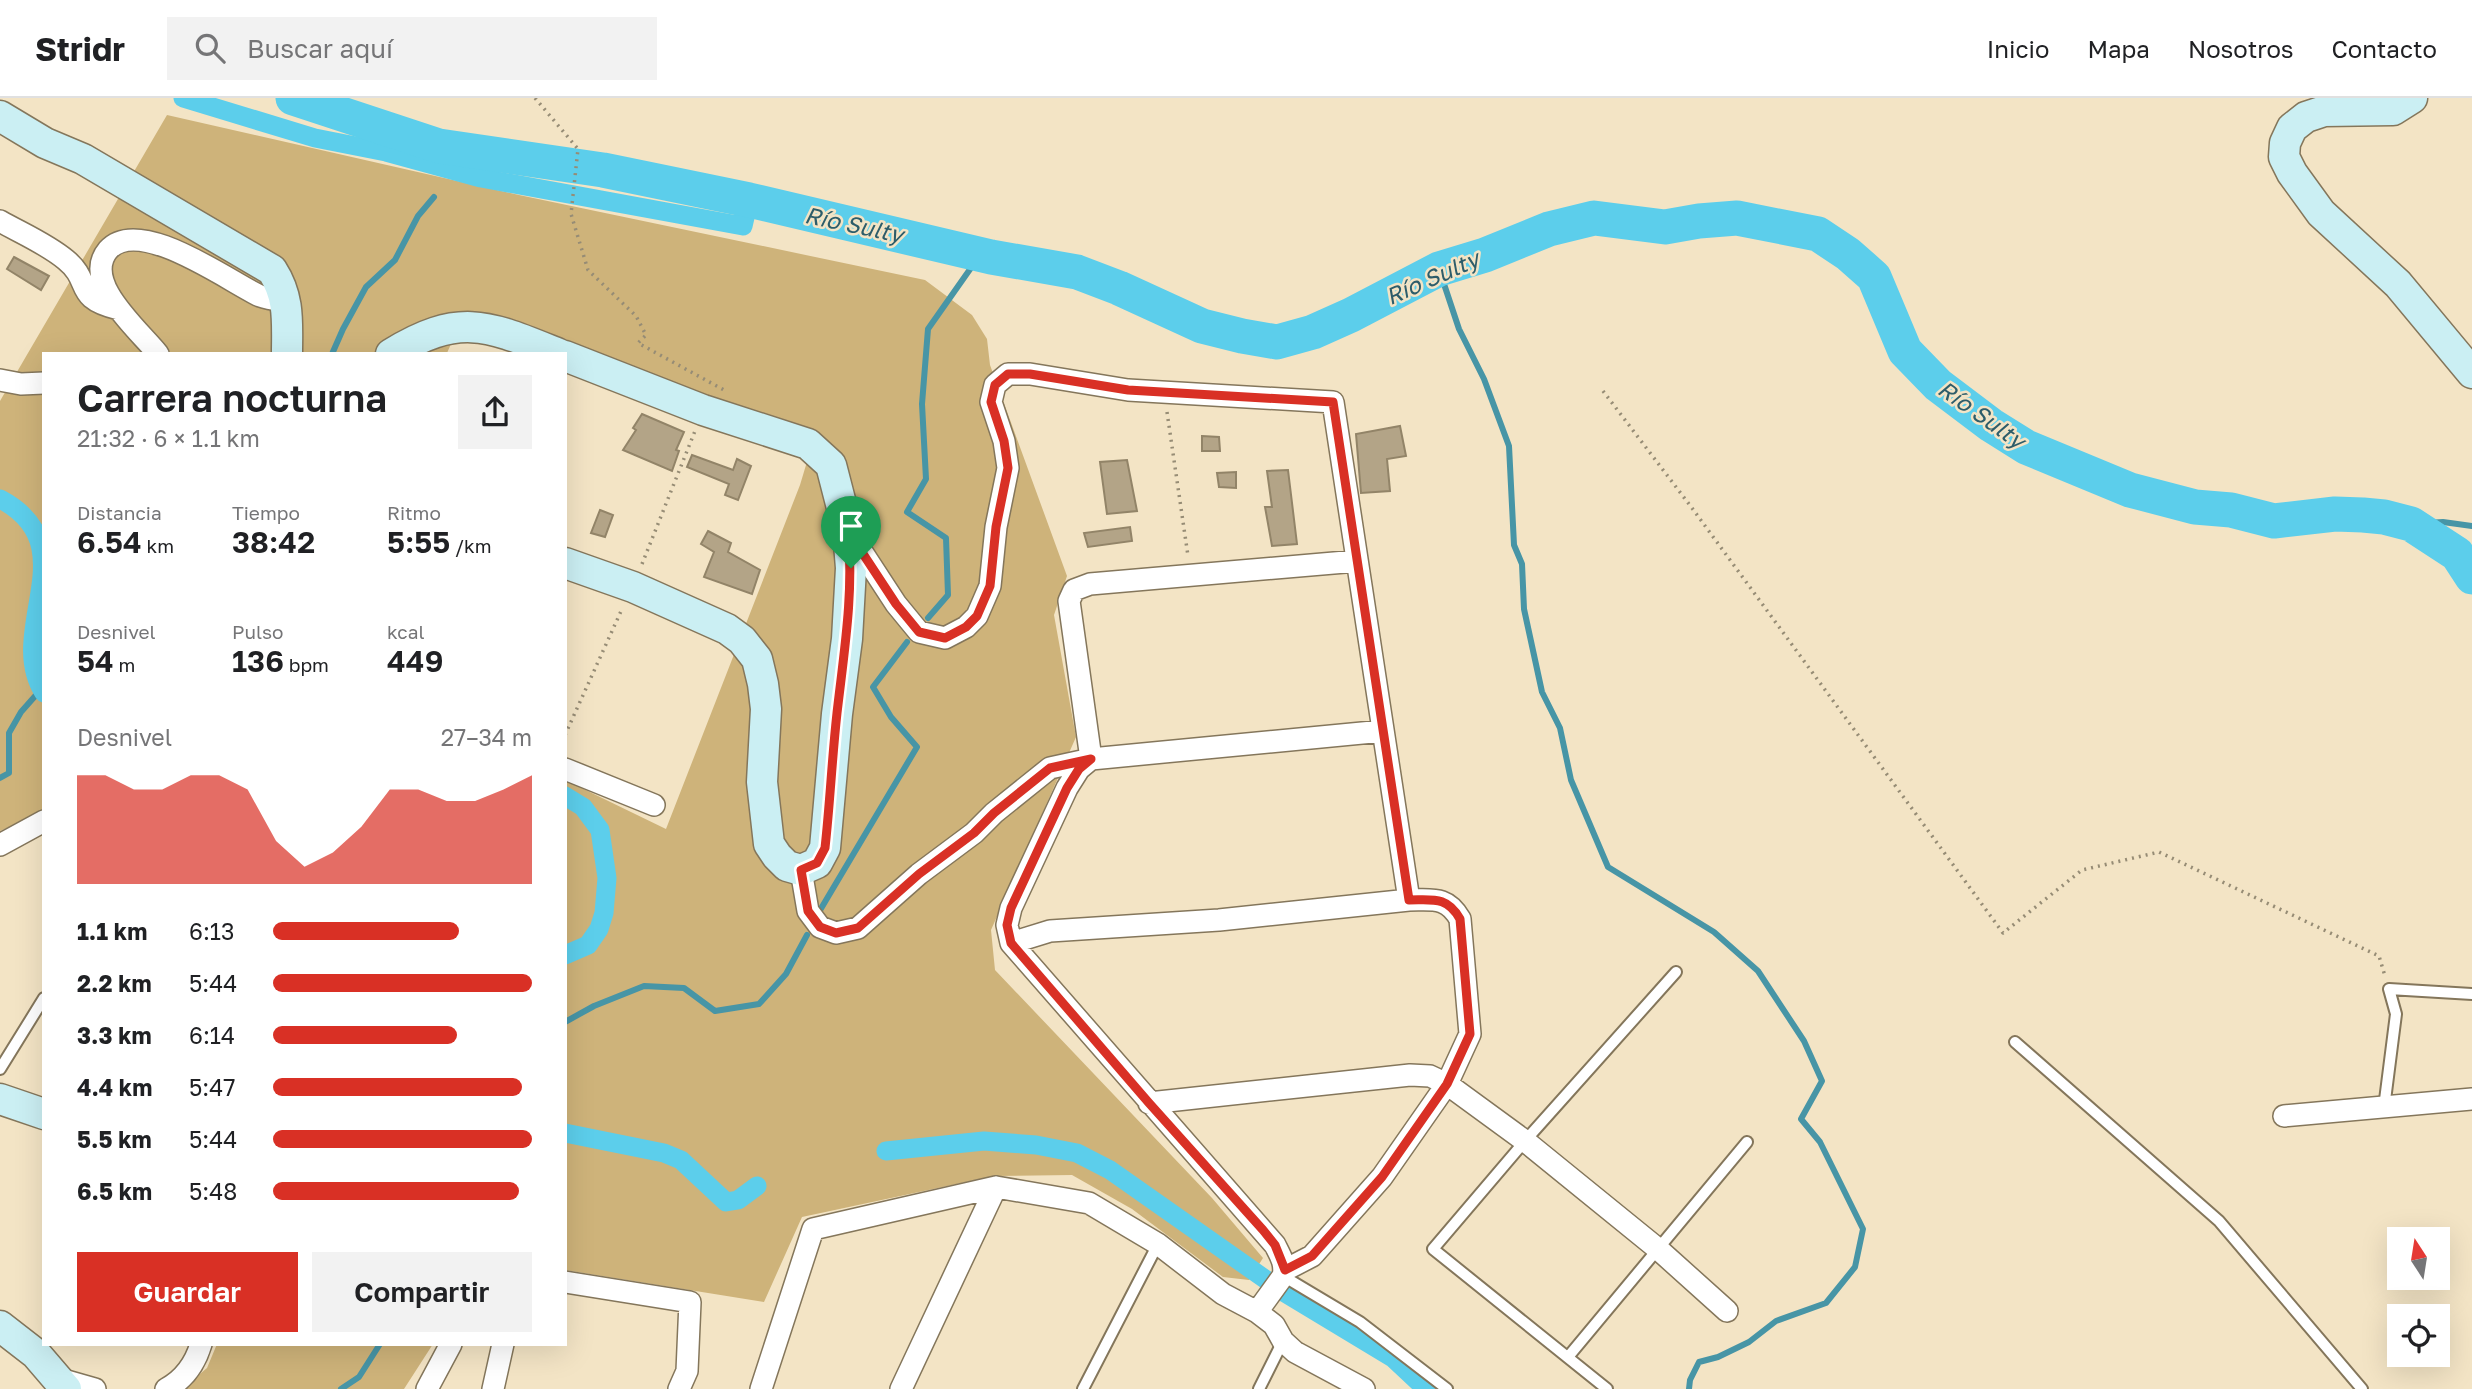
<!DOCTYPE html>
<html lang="es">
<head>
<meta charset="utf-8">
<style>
  body { margin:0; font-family:"Golos Text",sans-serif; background:#f2f2f2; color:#202124; height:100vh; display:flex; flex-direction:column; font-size:26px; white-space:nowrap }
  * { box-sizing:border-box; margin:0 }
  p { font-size:23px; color:#757577 }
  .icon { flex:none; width:38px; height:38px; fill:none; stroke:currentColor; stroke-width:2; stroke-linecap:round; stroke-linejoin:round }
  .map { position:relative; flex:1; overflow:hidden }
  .sheet { position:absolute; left:42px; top:254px; width:525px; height:994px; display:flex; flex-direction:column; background:#fff; border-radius:0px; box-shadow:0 7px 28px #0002 }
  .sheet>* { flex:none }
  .needle { width:46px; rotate:348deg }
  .buttons { position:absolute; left:2387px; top:1129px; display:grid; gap:14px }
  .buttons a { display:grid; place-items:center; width:63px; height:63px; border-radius:0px; background:#fff; box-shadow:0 7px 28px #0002; font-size:35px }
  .pin { position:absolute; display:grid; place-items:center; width:60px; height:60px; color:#fff; margin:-72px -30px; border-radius:50% 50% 50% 0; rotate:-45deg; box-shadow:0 0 7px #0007 }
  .pin .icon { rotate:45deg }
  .round { display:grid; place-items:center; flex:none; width:74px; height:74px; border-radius:0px; background:#f2f2f2 }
  .head { display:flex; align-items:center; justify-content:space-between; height:119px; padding:0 35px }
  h1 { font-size:38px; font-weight:600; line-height:52px }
  .metrics { display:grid; grid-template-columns:repeat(3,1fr); gap:10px; height:119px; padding:7px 35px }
  .metrics div { display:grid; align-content:center }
  .metrics b { font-size:30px; font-weight:600 }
  .metrics small { font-size:19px; font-weight:400 }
  .metrics p { font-size:19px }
  .chart { height:196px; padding:14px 35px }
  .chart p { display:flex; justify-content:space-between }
  .chart svg { width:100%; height:126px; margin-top:7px; fill:#d93025; opacity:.7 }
  .primary-button { display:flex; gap:14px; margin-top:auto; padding:14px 35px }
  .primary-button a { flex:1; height:80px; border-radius:0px; background:#d93025; color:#fff; font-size:28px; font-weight:600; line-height:80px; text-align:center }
  .primary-button a+a { background:#f2f2f2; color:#202124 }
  ul { padding:0 35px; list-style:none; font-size:23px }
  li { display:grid; grid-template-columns:112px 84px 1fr; align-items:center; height:52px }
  li i { height:18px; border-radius:9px; background:#d93025 }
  header { display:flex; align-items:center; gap:42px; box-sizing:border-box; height:98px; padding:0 35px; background:#fff; border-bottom:2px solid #e0e0e0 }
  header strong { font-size:33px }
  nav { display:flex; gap:38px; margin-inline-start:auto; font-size:24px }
  .search { width:490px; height:63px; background:#f2f2f2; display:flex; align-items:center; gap:18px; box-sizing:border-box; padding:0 24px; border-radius:0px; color:#757577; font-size:26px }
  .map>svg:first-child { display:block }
</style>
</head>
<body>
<header>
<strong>Stridr</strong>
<div class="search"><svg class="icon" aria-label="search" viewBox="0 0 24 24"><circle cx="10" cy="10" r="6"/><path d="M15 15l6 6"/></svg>Buscar aquí</div>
<nav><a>Inicio</a><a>Mapa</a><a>Nosotros</a><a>Contacto</a></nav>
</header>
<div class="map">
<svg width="2472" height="1291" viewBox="0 0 2472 1291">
  <rect width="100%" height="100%" fill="#f3e4c5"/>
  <path fill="#ceb37a" d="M167 17 519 97 925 182 972 217 987 241 990 267 1067 478 1054 517 1076 639 991 832 995 872 1212 1100 1263 1160 1249 1182 1223 1179 1132 1111 1072 1077 994 1078 802 1119 764 1204 565 1172V682L666 731 800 387 815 337 465 214 447 255 44 256V713L0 733V303Z
    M217 1246H433L404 1291H182L207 1270Z"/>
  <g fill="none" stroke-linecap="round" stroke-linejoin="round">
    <path stroke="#4795a6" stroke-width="6" d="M455 52V51
      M1439 171 1459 231 1484 281 1509 348 1514 447 1522 466 1524 511 1542 594 1560 630 1571 682 1608 769 1714 834 1758 873 1804 943 1822 983 1801 1021 1820 1044 1863 1131 1855 1169 1826 1205 1776 1223 1749 1244 1718 1259 1699 1264 1690 1282 1689 1291
      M332 256 343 231 366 189 395 162 418 118 434 99
      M2411 426 2443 424 2472 428
      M928 520 948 497 946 440 907 414 926 381 922 306 928 231 980 157
      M0 680 9 675V635L21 614 44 588
      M816 819 917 649 891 619 873 589 907 544
      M565 924 594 908 644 888 684 890 715 913 759 906 786 876 807 837
      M341 1291 359 1279 380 1246"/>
    <path stroke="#5cceeb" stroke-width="19" d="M183 0 315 40 386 54 481 80 743 128 749 102
      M0 401C89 448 4 532 44 595
      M565 698 583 709 600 732 607 780 604 815 599 831 588 847 565 857
      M565 1035 664 1055 681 1062 726 1104 738 1102 757 1088
      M886 1053 984 1043 1036 1047 1077 1055 1110 1072 1282 1193 1393 1260 1426 1291"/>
    <path stroke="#5cceeb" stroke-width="35" d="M293 0 439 48 603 72 749 102 991 159 1077 174 1119 190 1202 228 1242 238 1277 244 1313 234 1351 217 1439 171 1485 157 1549 131 1594 120 1665 129 1699 123 1737 120 1818 136 1848 156 1874 179 1905 253 1938 287 1991 327 2026 349 2130 392 2195 409 2231 412 2274 423 2335 416 2363 417 2384 419 2411 426 2457 456 2472 479"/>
  </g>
  <path fill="#b3a487" stroke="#928468" stroke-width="2" d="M14 159 49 178 41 192 7 171Z
    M642 316 684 334 676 352 679 353 672 373 623 352 636 332 633 330Z
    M1400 328 1406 358 1387 361 1390 393 1361 395 1356 336Z
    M1202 338 1219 339 1220 353H1202Z
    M692 357 733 372 737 361 751 368 738 402 725 397 729 386 687 369Z
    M1127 362 1137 413 1107 416 1100 364Z
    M1288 372 1297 446 1272 448 1265 409H1272L1267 373Z
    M1236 374V390L1219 389 1217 375Z
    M600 412 613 417 605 439 591 435Z
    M1130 429 1132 443 1088 449 1084 435Z
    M708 433 731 445 728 454 760 472 752 496 704 479 714 454 701 446Z"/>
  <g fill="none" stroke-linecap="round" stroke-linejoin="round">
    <g stroke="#84765b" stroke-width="14">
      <path id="lane" d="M2015 944 2219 1123 2362 1291
        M0 971 44 900
        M2384 1010 2396 916 2389 891 2472 896
        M1283 1178 1360 1224 1447 1291
        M1568 1259 1747 1044
        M1083 1291 1158 1146
        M1259 1291 1283 1243
        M1607 1291 1433 1151 1525 1043 1676 874"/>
    </g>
    <g stroke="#84765b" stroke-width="24">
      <path id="street" d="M0 123C21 135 47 146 66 162 93 184 72 200 119 211
        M158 256C139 232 81 184 108 152 139 117 228 183 260 198 268 201 278 202 286 203
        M0 282 21 286 44 285
        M849 434 896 506 919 534 945 540 966 529 977 518 990 488 996 429 1008 370 1004 343 991 304 995 287 1008 276H1030L1128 292 1333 304 1409 802
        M1091 661 1079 671 1067 690 1011 810 1007 827 1011 845 1275 1147C1280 1157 1286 1166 1283 1178L1257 1214
        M1091 661 1069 503 1074 492 1090 486 1357 463
        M565 671 654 707
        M0 747 44 723
        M801 772 808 813 820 829 836 835 858 830 919 776 974 735 994 715 1050 670 1091 661 1383 633
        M1011 845 1050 833 1219 822 1409 802C1433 802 1447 798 1460 821L1470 936 1447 986 1382 1079 1312 1158 1285 1172
        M1149 1005 1410 977 1430 978 1447 986 1525 1043 1658 1151 1727 1213
        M2284 1018 2472 1001
        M565 1184 690 1204 687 1273 679 1291
        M60 1281 95 1291
        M166 1291C185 1281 195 1266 201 1246
        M427 1291 451 1246
        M493 1291 503 1246
        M761 1291 813 1131 996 1089 1089 1105 1158 1146 1223 1196 1257 1214 1274 1227 1283 1243 1295 1254 1364 1291
        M901 1291 996 1089"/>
    </g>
    <g stroke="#84765b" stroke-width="33">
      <path id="secondary" d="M2412 0 2393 12 2324 13 2306 19 2292 30 2285 45 2284 59 2292 75 2321 115 2398 186 2472 275
        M0 18 45 45 83 61 272 172C290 200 287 224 287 256
        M391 256C461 213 489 228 559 256
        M565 258 703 312 808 346 831 367 848 433 851 470 847 541 837 616 825 750 817 765 801 772 787 768 777 758 769 746 762 684 766 611 763 586 757 561 742 542 727 531 633 489 565 465
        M0 1001 44 1016
        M0 1228 36 1256 66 1291"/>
    </g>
    <path stroke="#968c75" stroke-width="3.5" stroke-dasharray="2 5" stroke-linecap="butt" d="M535 0 578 51 571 116 588 172 636 218 646 237 638 245 724 292
      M1603 293 1692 410 2003 835 2082 772 2159 754 2379 858 2385 878
      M1167 314 1188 458
      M642 466 695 333
      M565 637 622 511"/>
    <use href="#lane" stroke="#fff" stroke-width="10"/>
    <use href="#street" stroke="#fff" stroke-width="21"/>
    <use href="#secondary" stroke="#cbeff3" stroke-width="30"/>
  </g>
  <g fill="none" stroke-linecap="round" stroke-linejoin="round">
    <g stroke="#fff" stroke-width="14">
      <path id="route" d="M1008 276H1030L1128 292 1333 304 1409 802C1433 802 1447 798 1460 821L1470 936 1447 986 1382 1079 1312 1158 1285 1172 1275 1147 1263 1132 1149 1005 1011 845 1007 827 1011 810 1067 690 1079 671 1091 661 1050 670 994 715 974 735 919 776 858 830 836 835 820 829 808 813 801 772 817 765 825 750C830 705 832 660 837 615 844 554 854 495 848 433L896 506 919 534 945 540 966 529 977 518 990 488 996 429 1008 370 1004 343 991 304 995 287Z"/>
    </g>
    <use href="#route" stroke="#d93025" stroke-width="9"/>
  </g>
  <g text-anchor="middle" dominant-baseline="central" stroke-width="5" stroke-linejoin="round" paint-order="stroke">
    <g font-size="23" font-style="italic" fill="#2d5d6a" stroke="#f3e4c5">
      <text transform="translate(854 126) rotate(12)">Río Sulty</text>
      <text transform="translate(1432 179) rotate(-24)">Río Sulty</text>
      <text transform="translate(1982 316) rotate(35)">Río Sulty</text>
    </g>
  </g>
</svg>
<div class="buttons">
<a><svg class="needle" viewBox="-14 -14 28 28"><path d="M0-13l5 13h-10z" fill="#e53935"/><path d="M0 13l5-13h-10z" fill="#757577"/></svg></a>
<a><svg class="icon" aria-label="locate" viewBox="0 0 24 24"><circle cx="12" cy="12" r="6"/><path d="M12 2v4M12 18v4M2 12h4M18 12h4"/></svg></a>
</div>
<div class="pin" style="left:851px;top:470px;background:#1e9e55"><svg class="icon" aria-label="arrive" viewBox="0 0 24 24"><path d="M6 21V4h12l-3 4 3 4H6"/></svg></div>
<section class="sheet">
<div class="head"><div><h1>Carrera nocturna</h1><p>21:32 · 6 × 1.1 km</p></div><a class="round"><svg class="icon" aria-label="share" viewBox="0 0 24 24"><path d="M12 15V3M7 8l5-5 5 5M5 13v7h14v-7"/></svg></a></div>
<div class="metrics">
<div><p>Distancia</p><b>6.54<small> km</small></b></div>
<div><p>Tiempo</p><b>38:42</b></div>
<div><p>Ritmo</p><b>5:55<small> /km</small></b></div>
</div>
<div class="metrics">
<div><p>Desnivel</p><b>54<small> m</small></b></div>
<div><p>Pulso</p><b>136<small> bpm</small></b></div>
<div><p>kcal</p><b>449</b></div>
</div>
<div class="chart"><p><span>Desnivel</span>27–34 m</p>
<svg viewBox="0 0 160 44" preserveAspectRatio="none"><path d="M0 44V6L10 6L20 11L30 11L40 6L50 6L60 11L70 29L80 38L90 33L100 24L110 11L120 11L130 15L140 15L150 11L160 6V44z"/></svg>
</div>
<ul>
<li><b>1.1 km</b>6:13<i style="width:72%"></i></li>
<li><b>2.2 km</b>5:44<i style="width:100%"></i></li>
<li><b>3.3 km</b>6:14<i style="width:71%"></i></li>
<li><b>4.4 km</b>5:47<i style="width:96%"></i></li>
<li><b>5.5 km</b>5:44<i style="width:100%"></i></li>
<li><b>6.5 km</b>5:48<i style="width:95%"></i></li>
</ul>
<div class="primary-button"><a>Guardar</a><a>Compartir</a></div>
</section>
</div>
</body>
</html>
